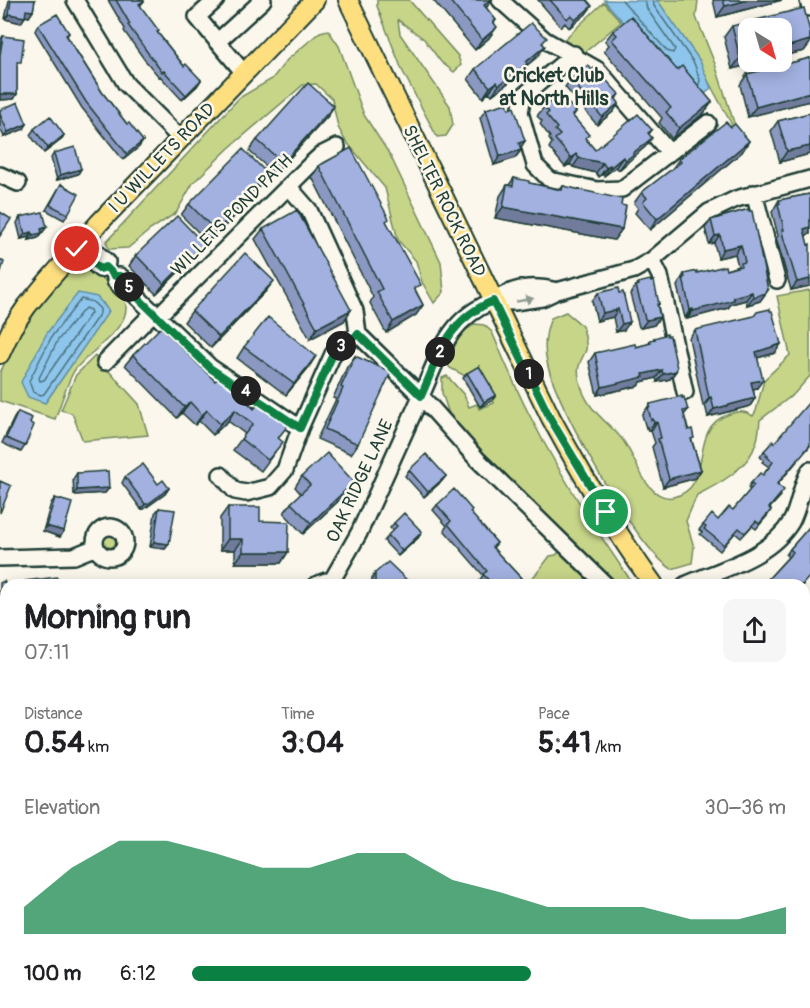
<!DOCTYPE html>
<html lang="en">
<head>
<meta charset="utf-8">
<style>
  body { margin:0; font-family:Pangolin,sans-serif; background:#f6f6f6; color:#202124; height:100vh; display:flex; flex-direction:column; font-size:22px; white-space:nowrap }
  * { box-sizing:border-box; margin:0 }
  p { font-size:20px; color:#757577 }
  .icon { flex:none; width:33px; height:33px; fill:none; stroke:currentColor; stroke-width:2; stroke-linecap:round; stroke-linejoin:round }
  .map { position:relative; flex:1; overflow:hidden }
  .side { position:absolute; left:0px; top:579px; width:810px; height:429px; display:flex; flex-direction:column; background:#fff; border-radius:18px 18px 0 0; box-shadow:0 3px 15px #0003 }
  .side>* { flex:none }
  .needle { width:39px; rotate:143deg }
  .buttons { position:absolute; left:738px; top:18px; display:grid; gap:12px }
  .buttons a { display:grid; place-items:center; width:54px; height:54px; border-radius:12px; background:#fff; box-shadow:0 3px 15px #0003; font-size:30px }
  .pin { position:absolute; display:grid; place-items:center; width:51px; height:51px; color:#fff; margin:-26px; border:3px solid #fff; border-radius:50%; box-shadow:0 2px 6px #0007 }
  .km { position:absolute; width:30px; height:30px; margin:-15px; border-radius:50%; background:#222; color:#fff; font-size:16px; line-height:30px; text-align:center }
  .round { display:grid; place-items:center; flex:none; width:63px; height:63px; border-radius:12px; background:#f6f6f6 }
  .summary { display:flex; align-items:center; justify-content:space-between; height:102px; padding:0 24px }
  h1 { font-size:33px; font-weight:700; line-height:45px }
  .metrics { display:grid; grid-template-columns:repeat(3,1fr); gap:9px; height:102px; padding:6px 24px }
  .metrics div { display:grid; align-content:center }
  .metrics b { font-size:30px; font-weight:700 }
  .metrics small { font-size:16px; font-weight:400 }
  .metrics p { font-size:16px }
  .chart { height:168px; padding:12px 24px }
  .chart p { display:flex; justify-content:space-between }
  .chart svg { width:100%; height:108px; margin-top:6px; fill:#0b8043; opacity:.7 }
  ul { padding:0 24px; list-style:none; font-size:20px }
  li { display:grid; grid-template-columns:96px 72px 1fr; align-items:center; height:45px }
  li i { height:15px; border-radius:8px; background:#0b8043 }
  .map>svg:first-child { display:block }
</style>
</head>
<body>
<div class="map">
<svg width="810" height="1008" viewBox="0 0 810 1008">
  <rect width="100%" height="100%" fill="#fbf7ec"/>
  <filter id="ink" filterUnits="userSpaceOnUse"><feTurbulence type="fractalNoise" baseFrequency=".0167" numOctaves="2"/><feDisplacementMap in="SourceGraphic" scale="12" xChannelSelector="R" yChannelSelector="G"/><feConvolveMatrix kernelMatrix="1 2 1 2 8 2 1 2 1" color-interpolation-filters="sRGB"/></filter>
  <g filter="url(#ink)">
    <path fill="#c7d589" stroke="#73895e" stroke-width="1.5" fill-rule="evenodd" d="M377 0H409L458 56 461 65 454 72 441 62 424 39 398 20 400 34 450 106 453 125 446 136 437 137 402 70 377 6Z
      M657 0H698L696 17 715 64 739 138 705 75 700 61Z
      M604 2 621 22 578 58 557 46Z
      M328 30 339 46 364 115 390 155 441 262 444 292 434 303 422 282 416 261 398 240 385 188 345 140 338 127 332 99 316 84 303 85 229 148 193 183 176 213 150 230 128 248 109 249 106 242 239 98 272 79 287 60 320 32Z
      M81 257 124 299C137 325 87 352 74 371 66 385 61 404 55 419L0 401V373L15 341 38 306ZM103 303 108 311 45 403Z
      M810 290V376L794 394 760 420C759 427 759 436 756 443 749 468 719 484 697 495L686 521 694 547 692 563 672 569C636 549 555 403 547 362 543 346 545 333 551 318L566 312C571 317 580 322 583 328 583 328 585 336 585 337 589 355 583 351 579 366 577 372 580 383 582 389 589 411 608 422 622 439 633 453 638 473 649 486 655 493 663 499 673 497 716 488 687 429 727 415 738 411 743 410 753 416L756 411 764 380 790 355 777 296Z
      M475 324 484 325 492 332C504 360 516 389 530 416 560 475 596 531 634 585H613L486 459 458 428 449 414 442 393V378L447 376 464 395 469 407 477 404 479 409 494 403 476 371 465 376 450 368 447 364 460 334Z
      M95 356 139 404 148 435 83 441 72 413 61 410 76 375Z
      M95 542a15 15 0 1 1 30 0a15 15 0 1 1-30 0Z
      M560 551 565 554 596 585H525L537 573 550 556 556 555Z
      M810 626V710L804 706V632Z
      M804 757 810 760V829L804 833Z
      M810 844V1007L794 1002H804V849Z
      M594 1002H747L751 1008H594Z"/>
    <path fill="#8ec5ec" stroke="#628fa2" stroke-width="1.5" d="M604 0 658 1 700 61 711 88 703 96 623 22Z
      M78 293 97 297 109 311 45 403 28 397 21 382 47 333Z
      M810 906V986L804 982V910Z"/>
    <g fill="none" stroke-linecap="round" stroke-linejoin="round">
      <path stroke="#4b737e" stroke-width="1.5" d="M622 0 667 51 673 53 675 49 647 9 645 0
        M653 0 654 6 694 63 700 80 699 84
        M81 299 93 302 100 309V313L44 394 41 395 33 392 29 381 52 336Z
        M85 308 90 310 91 313 44 380 40 381 39 378 58 340Z"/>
      <g stroke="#1f3d34" stroke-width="20">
        <path id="minor" d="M75 0 126 84 181 139
          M216 0 197 17 244 73
          M500 0 545 40 598 70 669 152
          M808 0 810 8
          M217 42 263 0
          M574 54 523 96 520 112 535 165 550 180 597 190 622 189 708 123
          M0 175 18 183
          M289 187 309 210 355 311 358 334 421 396 359 533 331 582
          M754 193 777 280
          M77 249 100 269 106 267 107 262 84 241
          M652 260 660 276 685 392
          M115 276H120L129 284V289H123L115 281Z
          M129 289 210 367 300 428
          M557 291C532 285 515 287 493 301L514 302 542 298 557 291 634 270 652 260 709 212 736 199 810 179
          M493 301C447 320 440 354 421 396L477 459 606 585
          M158 316 310 165 321 155 337 147
          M105 362 154 312
          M221 475 235 491 246 493 270 487 285 470 300 428 333 354 342 345 358 334
          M95 542a15 15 0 1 1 30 0a15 15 0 1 1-30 0Z
          M0 558 74 556 96 547
          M316 585 326 581 336 585
          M685 585C721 569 769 558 791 522 800 506 800 486 810 470
          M804 620 810 614
          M0 766 6 760
          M0 834 6 840
          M173 1002 180 1008
          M364 1002 370 1008
          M529 1002 530 1008"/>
      </g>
      <g stroke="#1f3d34" stroke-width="22">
        <path id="major" d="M348 0 551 418C582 475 615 532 654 585
          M0 354 12 328 27 306 47 282 99 223 315 0"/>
      </g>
      <g stroke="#1f3d34" stroke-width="26">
        <path id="highway" d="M804 724H810
          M804 837 810 833
          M755 1002 759 1008
          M781 1002 792 1008"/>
      </g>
      <use href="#minor" stroke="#fbf7ec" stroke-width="15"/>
      <use href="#major" stroke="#fedf80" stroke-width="18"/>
      <use href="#highway" stroke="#fedf80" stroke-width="21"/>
    </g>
    <path fill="#8b98c1" stroke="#1f3d34" stroke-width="1.5" d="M9 0H35L33 11 29 17 25 16 21 23 5 19Z
      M108 0H143L144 1 140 6 158 33 184 66 201 80 197 86 182 100 160 76 159 77 144 59 124 31 125 29Z
      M433 0H492L486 8 496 20 494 23 489 38 475 50Z
      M538 0H587L586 14 569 28 565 23 561 27Z
      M713 0H782L717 17Z
      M38 25 69 33 67 36 102 92 127 124 143 141 139 147 123 160 82 108 35 31Z
      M732 26 810 32V43L804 51 748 62 732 69 724 37Z
      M613 31 677 70 712 102 704 113 672 139 659 123 662 118 604 51 609 45 605 41Z
      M3 36 17 67V94L14 99 0 100V40Z
      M543 44 537 57 525 67 520 74 492 95 489 92 483 98 468 79 475 69Z
      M810 58V101L748 117 740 85 747 74Z
      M571 79 619 94 616 99 614 111 597 125 565 87Z
      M544 107 576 112 573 116 586 139 595 150 652 130 649 134 645 147 631 158 627 163 619 170 616 167 604 176 603 174 599 177 596 173 573 167 570 164 565 167 549 148 552 143 549 139 550 137 540 124 542 121 537 116Z
      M486 109 520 149 521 150 515 158 494 165 480 118Z
      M0 110 24 129 4 137 0 128Z
      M810 113V154L780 162 771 131 778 121Z
      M327 117 275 174 249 151 257 140Z
      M731 127 749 141 742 152 650 230 635 213 638 208 634 203 642 192 672 169 679 159Z
      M34 129 64 135 61 140 44 153 30 135Z
      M54 153 78 174 57 180 51 158Z
      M319 166 387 223 416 291 423 305 416 315 386 333 370 303 373 297 312 177Z
      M514 178 529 183 561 189 563 186 621 205 622 229 614 240 495 218 500 196 507 185H509Z
      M61 184 68 214 64 220 46 210Z
      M261 185 240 206 233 218 208 242 181 215 189 204Z
      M810 194V234L806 235 810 286 791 290 778 244 776 238 778 236 772 212 779 200Z
      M749 209 768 290 760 301 747 305 746 300 731 304 728 308 687 319V317L685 318 677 286 684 274 726 270 738 266 735 254 718 258 714 243 709 244 705 228 711 220Z
      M20 217 43 233H41L38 238 29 240V237L21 239 17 223Z
      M263 229 344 321 310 339 255 239Z
      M204 244 196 255 156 294 129 266 136 255Z
      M638 283 659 304 657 306 660 317 654 325 641 328 639 327 630 294Z
      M266 291 211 348 184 322 192 311Z
      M598 293H619L624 330 616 332 613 317 597 321 592 301Z
      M695 330 775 353 757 358V388L753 389 755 398 750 406 708 417 705 405 703 406 689 338Z
      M654 338 676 371 670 379 657 382 656 378 641 382 638 386 597 395 589 362 595 353 636 347 648 344 650 340H653Z
      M244 347 309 367 286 395 237 358Z
      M133 355 215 381 279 438 275 452 261 471 233 450 245 434 228 421 213 435 199 421 195 425 182 413 177 418 125 365Z
      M355 356 358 444 351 454 317 439 336 399 333 398 347 367Z
      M467 373 496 395 492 401 480 407 463 378Z
      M650 404 688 410 684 415 692 441 701 470 696 478 663 487 652 447 655 443 651 431H648L647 427 646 428 642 415Z
      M18 412 30 423 25 446 21 452 2 443 14 418Z
      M774 443 810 446 778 484 781 496 770 508 771 510 768 515 756 529 752 526 741 538 735 533 720 551 700 534 702 532 699 530 703 525 718 520 733 510 750 490 748 488 751 483 763 475 769 467 762 462 764 460 760 457 764 451Z
      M409 470 446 476 442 481 424 497 405 476Z
      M77 473 109 488 105 493 74 495 73 479Z
      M302 476 347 493 303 534 284 513 291 503 301 494 295 487Z
      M125 477 158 484 169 488 165 494 144 509H141L122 483Z
      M55 498 64 531 60 537 43 531 51 503Z
      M437 505 472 510 470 513 497 543 493 548 521 578 517 583 515 585H484L480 580 483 575 444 530 447 526 433 510Z
      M228 507 260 521 288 552 281 563H235V550H220V518Z
      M159 508 169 544 165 549 150 547 155 513Z
      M394 523 422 532 418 538 398 556 384 541 393 531 390 528Z
      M810 526 803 585H767L765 583 769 578 788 557 786 555 790 549Z
      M375 573 410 585H371L372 579Z
      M6 871V908L0 902V874Z
      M0 940 6 946V978L3 975 0 977Z
      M24 1002H63L70 1008H31Z
      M110 1002H141L144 1005 142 1008H115Z
      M212 1002H261L257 1008H218Z
      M292 1002H329L335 1008H298Z
      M404 1002H450L448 1006 450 1008H410Z
      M473 1002H506L501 1008H477Z"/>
    <path fill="#717c9d" stroke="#1f3d34" stroke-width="1.5" d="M490 0H492L486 8 484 5Z
      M748 0H782L717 17 725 6Z
      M592 6 586 14 569 28 575 20Z
      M26 10 33 11 29 17 23 15Z
      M9 14 25 17 21 23 5 19Z
      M497 27 489 38 475 50 482 40Z
      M810 40V43L804 51 782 56V48Z
      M545 46 537 57 525 67 520 74 492 95 499 85Z
      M748 56V62H762L732 69 740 58Z
      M201 80 197 86 182 100 186 95Z
      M497 82 489 92 483 98 490 87Z
      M810 92V101L748 117 756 107Z
      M0 94H17L14 99 0 100Z
      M712 102 704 113 672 139 679 128Z
      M619 103 614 111 597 125 602 117Z
      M334 106 327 117 275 174 283 163Z
      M27 124 24 129 4 137 8 132Z
      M64 135 61 140 44 153 48 148Z
      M652 138 645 147 619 170 626 160 633 153Z
      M143 141 139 147 123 160 127 154Z
      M525 141 520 149 519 143Z
      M749 141 742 152 650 230 657 219Z
      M810 146V154L780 162 787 151Z
      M521 150 515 158 494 165 500 156Z
      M576 154 570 164 565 167 571 158Z
      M623 157 616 167 604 176 611 167Z
      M579 158 603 163 596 173 573 167Z
      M610 165 603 174 599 177 606 168Z
      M81 169 78 174 57 180 60 175Z
      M268 174 261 185 230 215 238 205Z
      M240 207 233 218 208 242 216 231Z
      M503 207 622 229 614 240 495 218Z
      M47 227 38 238 29 240 33 235 41 229Z
      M810 227V234L799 237 804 229Z
      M32 232 29 237 21 239 25 234Z
      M720 235 714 243 709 244 715 236Z
      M204 244 196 255 156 294 164 284Z
      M741 245 735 254 718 258 723 249Z
      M810 279V286L791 290 797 282Z
      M274 281 266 291 211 348 219 337Z
      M768 290 760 301 747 305 753 297Z
      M752 292 746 300 731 304 728 308 687 319 693 311 733 297Z
      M423 305 416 315 386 333 393 322Z
      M618 309 613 317 597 321 603 313Z
      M693 309 687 317 685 318 690 310Z
      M351 310 344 321 310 339 317 328Z
      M660 317 654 325 641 328 647 320Z
      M630 322 624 330 616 332 622 324Z
      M781 344 775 353 750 360 756 352Z
      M316 356 309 367 286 395 294 384Z
      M662 370 656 378 641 382 638 386 597 395 602 387 643 374Z
      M676 371 670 379 657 382 663 374Z
      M763 380 757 388 746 391 751 382Z
      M496 395 492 401 480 407 484 402Z
      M711 397 705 405 703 406 709 398Z
      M755 398 750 406 708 417 714 409Z
      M190 402 182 413 177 418 184 407Z
      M207 410 199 421 195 425 202 415Z
      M235 410 228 421 213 435 220 424Z
      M657 422 651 431H648L654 423Z
      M701 470 696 478 663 487 669 479Z
      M446 476 442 481 424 497 428 492Z
      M354 482 347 493 303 534 311 523Z
      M109 488 105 493 74 495 77 490Z
      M169 488 165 494 144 509H141L145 504Z
      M46 526 64 531 60 537 43 531Z
      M422 532 418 538 398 556 402 551Z
      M228 539H243L235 550H220Z
      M154 542 169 544 165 549 150 547Z
      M243 552H288L281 563H235Z
      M6 602V605L0 609V606Z"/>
    <path fill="#a2b1e0" stroke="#1f3d34" stroke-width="1.5" d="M11 0H35L33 11 26 10 25 17 9 14Z
      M116 0H143L144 1 139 4 159 31 157 32 184 66 186 64 201 80 186 95 164 71 162 72 148 53 128 25 130 24Z
      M449 0H490L484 5 496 20 493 22 497 27 482 40Z
      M550 0H587L592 6 575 20 571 15 567 19Z
      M723 0H748L725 6Z
      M804 8 810 32V40L782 48V28H748V56L740 58 732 26Z
      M57 14 69 33 66 35 102 92 127 124 129 123 143 141 127 154 86 102 38 25Z
      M631 16 677 70 682 66 712 102 679 128 666 112 671 108 612 40 617 35 613 31Z
      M531 23 547 38 542 43 545 46 526 62 527 64 499 85 497 82 490 87 475 69Z
      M3 36 24 39 21 62H17V94H0V55Z
      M810 58V92L756 107 747 74Z
      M588 65 592 70 594 68 597 70 619 94 615 98 619 103 602 117 571 79Z
      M308 83 334 106 283 163 257 140Z
      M560 94 576 112 572 115 589 135 585 138 595 150 638 114 652 130 648 133 652 138 633 153 634 154 626 160 623 157 611 167 610 165 606 168 603 163 579 158 576 154 571 158 555 139 560 135 555 130 557 128 546 115 549 112 544 107Z
      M18 102 27 124 8 132 0 114V110Z
      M507 103 509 109 514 107 525 141 519 143 521 150 500 156 486 109Z
      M810 113V146L787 151 778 121Z
      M50 116 64 135 48 148 34 129Z
      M726 122 731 127 735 124 749 141 657 219 643 202 647 198 642 192 681 162 679 159Z
      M75 147 81 169 60 175 54 153Z
      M351 148 389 219 386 221 421 285 414 288 423 305 393 322 377 292 382 289 319 166 322 164Z
      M243 149 268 174 238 205 240 207 216 231 189 204Z
      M514 178 529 181V183L562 190 563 186 622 199 621 205 626 206 622 229 503 207 507 185 513 186Z
      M61 184 79 194 68 214 50 205Z
      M810 194V227L804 229 808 245 810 244V279L797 282 783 236 782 230H784L778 204 780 203 779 200Z
      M749 209V211H752L768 290 766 291V293L753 297 752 292 733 297 734 300 693 311V309L690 310 683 278 685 277 684 274 697 271V273L725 266 726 270 741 266V263L745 262 741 245 723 249 720 235 715 236 711 220Z
      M297 210 351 310 317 328 263 229Z
      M0 212 11 219 0 236Z
      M43 212 47 227 41 229 42 233 33 235 32 232 25 234 20 217Z
      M177 216 204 244 164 284 136 255Z
      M245 253 274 281 219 337 192 311Z
      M0 260 4 262 0 275Z
      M650 280 651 282 654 281 659 304H657L660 317 647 320 645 319 636 286 639 285 638 283Z
      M618 288 619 293 623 292 630 322 622 324 618 309 603 313 598 293Z
      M770 309V311H772L781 344 756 352 763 380 751 382 755 398 714 409 711 397 709 398 695 330 754 316 757 312Z
      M268 317 316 356 294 384 244 347Z
      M161 327 215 381 221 376 254 409 261 401 289 424 278 438 283 442 268 460 241 439 253 424 235 410 220 424 207 410 202 415 190 402 184 407 133 355Z
      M667 334V336H670L677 368 676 371 663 374 662 370 643 374 644 377 602 387 595 353 635 344 636 347 651 343 650 340 655 339 654 338Z
      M355 356 391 372 358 444 325 429 343 388 341 387Z
      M479 366 496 395 484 402 467 373Z
      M682 396V398L684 397 688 410 683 411 688 430 692 429 694 438 691 439 701 470 669 479 658 439 661 438 657 422 654 423 653 419 651 420 648 407H650V404Z
      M810 401V445L777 484 784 490 769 508 771 510 759 524 756 521 745 533 739 528 724 545 704 529 706 527 703 525 712 514 718 520 729 507 733 510 754 485 751 483 760 473 763 475 773 462 766 456 768 455 764 451 773 441 774 443Z
      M18 412 32 418 30 423 34 425 25 446 6 438Z
      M327 453 354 482 311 523 291 503 310 485 302 476Z
      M426 454 446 476 428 492 409 470Z
      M143 464 158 484 163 480 169 488 148 504H145L125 477Z
      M108 471 109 488 77 490V473Z
      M0 481 11 486 0 513Z
      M454 489 472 510 470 512 497 543 492 547 521 578 513 585H493L483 574 487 571 448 524 451 521 437 505Z
      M55 498 72 503 64 531 46 526Z
      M228 507H260V521L289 522 288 552H243V539H228Z
      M159 508 175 510 169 544 154 542Z
      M404 513 422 532 402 551 388 535 397 526 394 523Z
      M810 526V576L802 585H777L769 578 793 552 790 549Z
      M388 562 410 583V585H375V573Z
      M57 577 58 585H26L25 581Z
      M4 581 6 585V602L0 606V583Z
      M6 679V718L0 723V685Z
      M4 869 6 871V899L0 893V874Z
      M0 940 6 946V970L3 973 0 971Z
      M34 1002H63L70 1008H40Z
      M119 1002H141L144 1005 141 1008H124Z
      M222 1002H261L256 1007 257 1008H237L234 1005 231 1008H228Z
      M301 1002H329L335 1008H307Z
      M413 1002H450L447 1005 450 1008H419Z
      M480 1002H506L497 1008H489L486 1003 483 1005Z
      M563 1004H588V1008H562Z"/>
    <defs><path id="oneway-solid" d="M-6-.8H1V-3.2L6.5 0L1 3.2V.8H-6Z" transform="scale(1.5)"/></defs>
    <use fill="#8d9a90" href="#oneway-solid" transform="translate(525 300) rotate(-10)"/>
  </g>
  <g fill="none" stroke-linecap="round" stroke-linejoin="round" filter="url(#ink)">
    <g stroke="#fff" stroke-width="12">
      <path id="route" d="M77 249 100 269 106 267 115 276H120L129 284V289L210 368 300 428 333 354 358 334 421 396C440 354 447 320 493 301L550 418 606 512"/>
    </g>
    <use href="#route" stroke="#0b8043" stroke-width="8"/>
  </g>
  <g text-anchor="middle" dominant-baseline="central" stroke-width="5" stroke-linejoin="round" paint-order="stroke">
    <g font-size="18" fill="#1f3d34" stroke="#fbf7ec">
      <text transform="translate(162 158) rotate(-46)">I U WILLETS ROAD</text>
      <text transform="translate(444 201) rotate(64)">SHELTER ROCK ROAD</text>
      <text transform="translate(232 215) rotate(-45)">WILLETS POND PATH</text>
      <text transform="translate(360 481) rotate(-65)">OAK RIDGE LANE</text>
    </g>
    <g font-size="20" font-weight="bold" fill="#1f3d34" stroke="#fbf7ec">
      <text x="554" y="75">Cricket Club<tspan x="554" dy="23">at North Hills</tspan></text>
    </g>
  </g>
</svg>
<div class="buttons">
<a><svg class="needle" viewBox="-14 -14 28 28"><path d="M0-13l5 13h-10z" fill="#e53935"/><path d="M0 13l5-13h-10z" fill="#757577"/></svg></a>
</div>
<div class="pin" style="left:606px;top:512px;background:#1e9e55"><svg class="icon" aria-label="arrive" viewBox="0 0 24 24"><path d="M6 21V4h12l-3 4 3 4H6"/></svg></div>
<div class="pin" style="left:77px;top:249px;background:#d93025"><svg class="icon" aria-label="check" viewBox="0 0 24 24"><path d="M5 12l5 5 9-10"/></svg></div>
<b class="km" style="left:529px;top:374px">1</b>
<b class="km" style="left:440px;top:352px">2</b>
<b class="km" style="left:341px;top:346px">3</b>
<b class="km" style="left:246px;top:391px">4</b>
<b class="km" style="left:129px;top:287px">5</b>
<section class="side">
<div class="summary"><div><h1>Morning run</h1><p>07:11</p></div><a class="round"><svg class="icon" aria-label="share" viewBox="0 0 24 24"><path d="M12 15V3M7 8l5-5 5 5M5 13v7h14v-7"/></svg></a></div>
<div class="metrics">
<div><p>Distance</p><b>0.54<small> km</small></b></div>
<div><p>Time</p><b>3:04</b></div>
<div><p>Pace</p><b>5:41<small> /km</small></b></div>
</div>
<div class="chart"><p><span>Elevation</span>30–36 m</p>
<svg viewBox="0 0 160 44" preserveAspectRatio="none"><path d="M0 44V33L10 17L20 6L30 6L40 11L50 17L60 17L70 11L80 11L90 22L100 27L110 33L120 33L130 33L140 38L150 38L160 33V44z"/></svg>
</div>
<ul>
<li><b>100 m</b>6:12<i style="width:57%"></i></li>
</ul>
</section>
</div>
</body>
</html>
